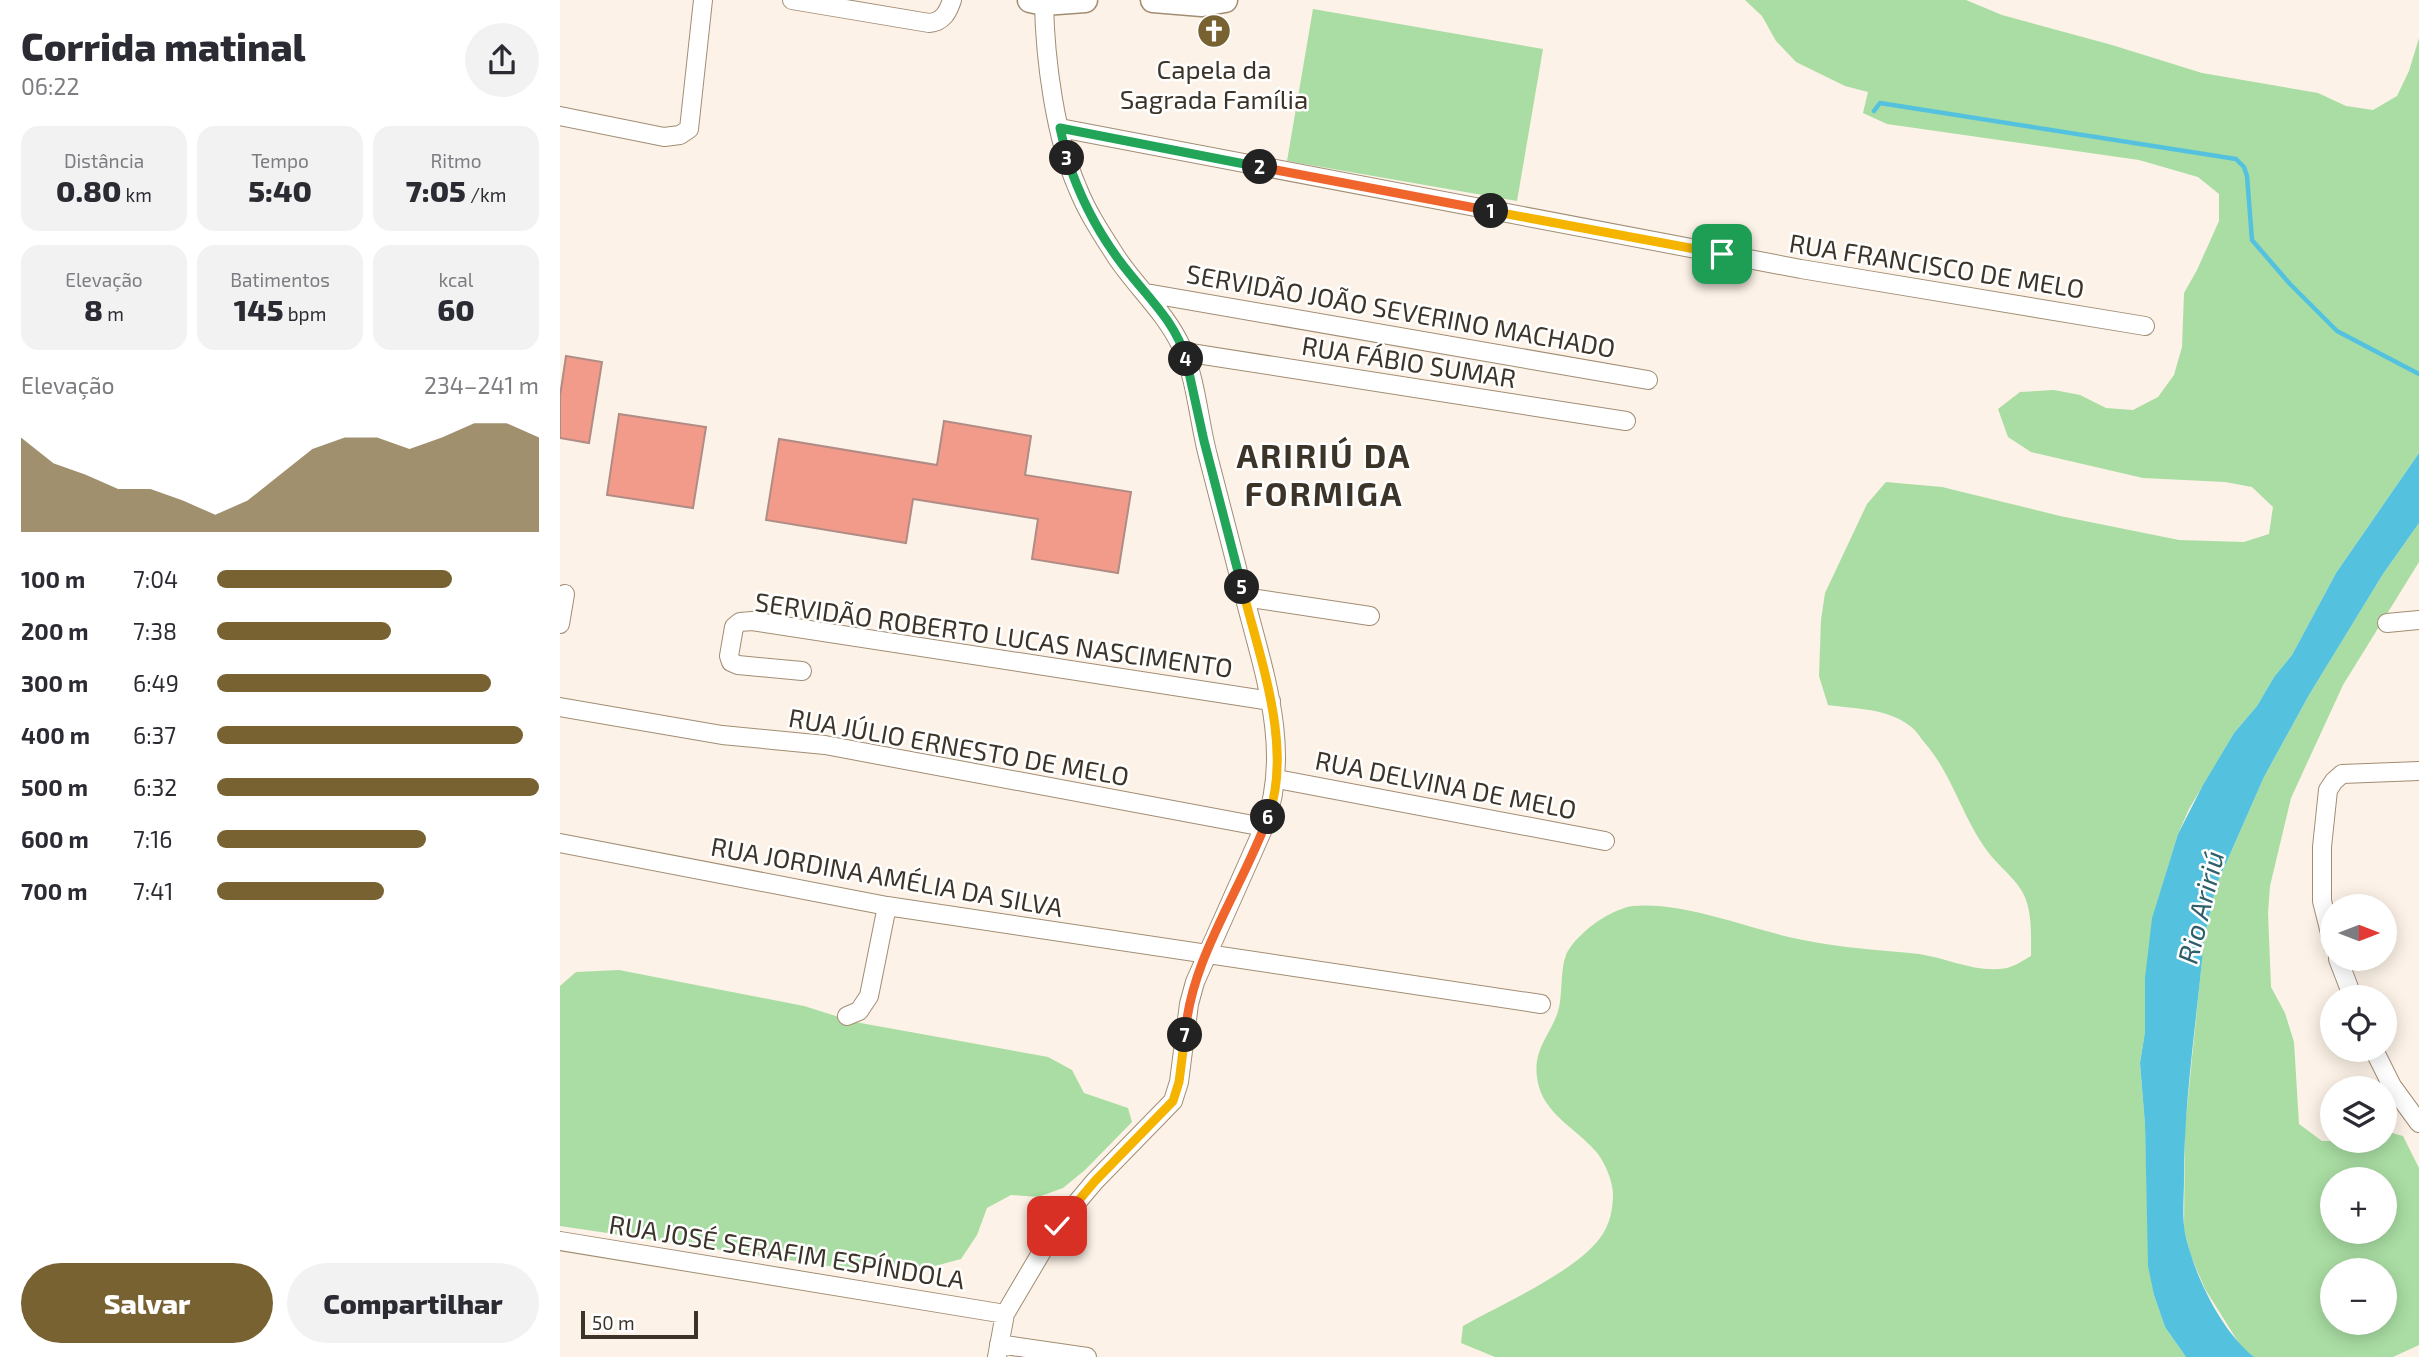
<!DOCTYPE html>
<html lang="pt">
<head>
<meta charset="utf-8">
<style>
  body { margin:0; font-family:"Exo 2",sans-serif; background:#f2f2f3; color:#2b2b33; height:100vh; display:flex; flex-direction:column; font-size:26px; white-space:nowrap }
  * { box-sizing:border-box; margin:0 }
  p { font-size:23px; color:#7c7c81 }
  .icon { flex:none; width:38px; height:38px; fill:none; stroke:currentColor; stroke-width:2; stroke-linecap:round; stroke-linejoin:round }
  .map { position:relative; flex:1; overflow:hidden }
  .panel { display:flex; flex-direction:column; background:#fff; width:560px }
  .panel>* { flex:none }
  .needle { width:46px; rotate:90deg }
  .controls { position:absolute; left:1760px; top:894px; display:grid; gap:14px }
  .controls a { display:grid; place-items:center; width:77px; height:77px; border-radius:50%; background:#fff; box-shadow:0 4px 18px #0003; font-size:35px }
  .scale { position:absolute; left:21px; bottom:18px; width:117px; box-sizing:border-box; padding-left:7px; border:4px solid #3d3429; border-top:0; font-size:19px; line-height:24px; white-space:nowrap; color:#3d3429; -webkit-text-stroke:5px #fff; paint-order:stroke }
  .pin { position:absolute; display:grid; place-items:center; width:60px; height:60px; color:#fff; margin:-30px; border-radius:14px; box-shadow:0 4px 10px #0006 }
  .km { position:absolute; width:35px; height:35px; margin:-18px; border-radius:50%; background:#222; color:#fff; font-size:19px; line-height:35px; text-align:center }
  .round { display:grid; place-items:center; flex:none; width:74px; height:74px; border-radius:37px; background:#f2f2f3 }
  .headline { display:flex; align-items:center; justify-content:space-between; height:119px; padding:0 21px }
  h1 { font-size:38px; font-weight:800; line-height:52px }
  .metrics { display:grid; grid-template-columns:repeat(3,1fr); gap:10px; height:119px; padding:7px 21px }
  .metrics div { display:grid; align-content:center; border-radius:18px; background:#f2f2f3; text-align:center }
  .metrics b { font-size:30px; font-weight:800 }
  .metrics small { font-size:19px; font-weight:400 }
  .metrics p { font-size:19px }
  .chart { height:196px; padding:14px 21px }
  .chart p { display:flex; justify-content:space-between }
  .chart svg { width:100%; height:126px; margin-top:7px; fill:#796232; opacity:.7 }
  .button { display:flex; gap:14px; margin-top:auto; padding:14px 21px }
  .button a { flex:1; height:80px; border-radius:42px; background:#796232; color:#fff; font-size:28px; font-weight:800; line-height:80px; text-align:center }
  .button a+a { background:#f2f2f3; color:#2b2b33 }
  ul { padding:0 21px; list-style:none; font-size:23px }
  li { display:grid; grid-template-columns:112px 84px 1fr; align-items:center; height:52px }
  li i { height:18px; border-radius:9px; background:#796232 }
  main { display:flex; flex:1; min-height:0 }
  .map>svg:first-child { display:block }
</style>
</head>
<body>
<main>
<section class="panel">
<div class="headline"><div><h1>Corrida matinal</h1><p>06:22</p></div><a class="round"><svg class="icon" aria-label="share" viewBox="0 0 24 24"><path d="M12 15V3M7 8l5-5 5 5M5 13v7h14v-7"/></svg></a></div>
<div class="metrics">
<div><p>Distância</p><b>0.80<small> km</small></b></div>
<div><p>Tempo</p><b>5:40</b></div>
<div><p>Ritmo</p><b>7:05<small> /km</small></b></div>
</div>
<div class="metrics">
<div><p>Elevação</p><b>8<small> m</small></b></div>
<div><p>Batimentos</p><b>145<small> bpm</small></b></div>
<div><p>kcal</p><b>60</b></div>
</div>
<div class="chart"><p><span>Elevação</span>234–241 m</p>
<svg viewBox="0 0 160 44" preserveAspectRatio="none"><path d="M0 44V11L10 20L20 24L30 29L40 29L50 33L60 38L70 33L80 24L90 15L100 11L110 11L120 15L130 11L140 6L150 6L160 11V44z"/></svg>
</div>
<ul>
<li><b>100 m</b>7:04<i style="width:73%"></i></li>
<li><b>200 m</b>7:38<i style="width:54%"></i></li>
<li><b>300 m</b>6:49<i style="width:85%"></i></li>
<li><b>400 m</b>6:37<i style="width:95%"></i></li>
<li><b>500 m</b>6:32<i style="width:100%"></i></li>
<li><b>600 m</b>7:16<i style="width:65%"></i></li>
<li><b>700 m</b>7:41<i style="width:52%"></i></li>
</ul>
<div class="button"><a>Salvar</a><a>Compartilhar</a></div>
</section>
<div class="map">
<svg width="1859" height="1357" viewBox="0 0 1859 1357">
  <rect width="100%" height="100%" fill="#fcf2e7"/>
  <path fill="#a9dda3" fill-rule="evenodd" d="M1185 0H1406L1442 15 1552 45 1642 73 1758 93 1786 106 1813 110 1837 96 1849 71 1859 38V453L1776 573 1732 655 1714 677 1697 706 1674 733 1629 809 1618 834 1592 919 1585 1032 1580 1063 1585 1125 1588 1236 1594 1295 1605 1327 1626 1357H935L901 1343 903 1326C941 1304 1014 1273 1040 1238 1050 1225 1053 1209 1053 1193 1052 1180 1046 1165 1038 1154 1021 1132 987 1116 979 1087 968 1047 996 1033 1000 1002 1002 988 1001 968 1006 955 1012 941 1031 925 1043 918 1051 913 1064 907 1073 906 1124 901 1192 930 1243 940 1282 948 1320 950 1359 954 1387 958 1418 974 1447 968 1455 966 1464 960 1471 956 1471 939 1472 920 1467 903 1462 884 1444 871 1432 857 1403 822 1394 776 1364 742 1360 737 1356 730 1350 726 1327 708 1296 709 1268 705L1259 676 1261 620 1265 593 1307 504 1326 482 1382 487 1500 516 1619 540 1684 542 1709 534 1713 507 1692 487 1665 482 1583 478 1471 452 1448 437 1438 409 1460 392 1494 390 1520 395 1546 408 1573 410 1598 397 1614 375 1622 347 1624 293 1637 270 1659 221V194L1638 177 1579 160 1327 124 1303 113 1308 92 1285 86 1236 62 1216 41 1202 16Z
    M753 9 983 49 957 201 727 161Z
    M1859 523V562L1783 685 1731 798 1710 886 1708 913 1711 987 1725 1013 1734 1042 1739 1124 1762 1141H1825V1131L1843 1136 1859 1168V1345L1833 1357H1694L1682 1348 1645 1289 1631 1256 1624 1229 1625 1128 1644 939 1656 886 1704 777 1749 695 1823 574ZM1773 1180H1825V1232H1773ZM1773 1270H1825V1323H1773Z
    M59 970 244 1006 295 1022 488 1057 512 1070 524 1093 568 1108 572 1122 525 1170 503 1188 478 1197 451 1195 427 1208 417 1235 401 1259 375 1266 323 1267 296 1270 0 1226V986L16 972Z"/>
  <path fill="#54c2df" d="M1859 453V523L1823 574 1749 695 1704 777 1656 886 1644 939C1637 1019 1624 1099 1624 1179 1624 1196 1622 1216 1625 1233 1634 1274 1660 1330 1694 1357H1626L1605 1327 1594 1295 1588 1266 1585 1125 1580 1063 1585 1032V978L1592 918 1618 834 1643 785 1674 733 1697 706 1714 677 1732 655 1776 573Z"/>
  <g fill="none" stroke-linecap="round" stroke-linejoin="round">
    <path stroke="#54c2df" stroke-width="4.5" d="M1314 111 1320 103 1676 159 1684 167 1687 176 1692 240 1730 284 1777 331 1859 374"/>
  </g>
  <path fill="#f29b8b" stroke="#b08c85" stroke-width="2" d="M6 356 42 362 29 443 0 438V396Z
    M59 414 146 427 133 508 47 495Z
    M384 421 471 436 465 475 571 492 558 573 472 559 478 519 353 499 346 543 206 520 219 439 377 465Z"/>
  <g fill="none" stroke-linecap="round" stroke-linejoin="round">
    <g stroke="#a28d73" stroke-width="20">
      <path id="street" d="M232 0 369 23C383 22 388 12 392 0
        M0 116 104 137 120 135 129 129 143 0
        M500 128 1241 269 1585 326
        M586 293 1088 380
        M624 352 1066 421
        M684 597 810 616
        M1827 623 1859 620
        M0 624 5 594
        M242 671 178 665 171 662 169 656 174 627 180 622 192 621 711 701
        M0 707 162 735 265 745 704 827
        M717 779 1045 841
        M0 843 327 906 981 1004
        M1773 945 1762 901V847L1768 790 1774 781 1782 774 1859 771
        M1778 959 1793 998
        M287 1016 299 1011 309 996 327 906
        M1814 1050 1832 1086 1859 1123
        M0 1241 445 1314
        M439 1344 527 1357
        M437 1357 445 1314 497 1226 535 1181 613 1101 619 1082 629 1004 635 982 704 827C733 751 703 670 684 595 672 548 660 502 648 456 639 422 636 379 622 348 606 313 578 289 557 258 543 236 528 214 518 189 495 137 485 59 484 3"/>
    </g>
    <g stroke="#a28d73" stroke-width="27">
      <path id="secondary" d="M470 0 484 3 525 0
        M593 0 642 4 665 0"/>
    </g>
    <use href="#street" stroke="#fff" stroke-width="18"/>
    <use href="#secondary" stroke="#fff" stroke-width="24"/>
  </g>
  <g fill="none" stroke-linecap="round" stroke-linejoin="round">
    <g stroke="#fff" stroke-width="14">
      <path id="split-1" d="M931 211 1162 254"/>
    </g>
    <g stroke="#fff" stroke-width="14">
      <path id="split-2" d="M700 167 931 211"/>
    </g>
    <g stroke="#fff" stroke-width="14">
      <path id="split-3" d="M507 158 500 128 700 167"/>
    </g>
    <g stroke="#fff" stroke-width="14">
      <path id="split-4" d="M507 158C519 195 536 229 559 260 582 292 615 319 626 359"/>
    </g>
    <g stroke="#fff" stroke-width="14">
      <path id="split-5" d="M626 359 644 441 682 587"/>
    </g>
    <g stroke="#fff" stroke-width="14">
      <path id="split-6" d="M682 587C699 656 734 748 708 817"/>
    </g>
    <g stroke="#fff" stroke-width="14">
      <path id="split-7" d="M625 1035C631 957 682 889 708 817"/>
    </g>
    <g stroke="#fff" stroke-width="14">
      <path id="split-8" d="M497 1226 535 1181 613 1101 619 1082 625 1035"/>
    </g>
    <use href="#split-1" stroke="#f5b400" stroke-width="9"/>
    <use href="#split-2" stroke="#f0652b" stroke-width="9"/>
    <use href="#split-3" stroke="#22a559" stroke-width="9"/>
    <use href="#split-4" stroke="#22a559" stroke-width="9"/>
    <use href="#split-5" stroke="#22a559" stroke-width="9"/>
    <use href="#split-6" stroke="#f5b400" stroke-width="9"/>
    <use href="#split-7" stroke="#f0652b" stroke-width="9"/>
    <use href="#split-8" stroke="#f5b400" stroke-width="9"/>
  </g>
  <defs>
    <g id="church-disc" transform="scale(1.75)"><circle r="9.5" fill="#796232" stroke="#fff"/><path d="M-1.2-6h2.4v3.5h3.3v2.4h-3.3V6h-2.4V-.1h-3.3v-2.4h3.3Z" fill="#fff"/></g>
  </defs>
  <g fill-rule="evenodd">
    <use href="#church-disc" x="654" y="31"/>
  </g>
  <g text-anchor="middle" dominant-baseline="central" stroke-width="5" stroke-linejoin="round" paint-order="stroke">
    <g font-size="26" fill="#3d3429" stroke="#fff">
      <text x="654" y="68">Capela da<tspan x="654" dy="30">Sagrada Família</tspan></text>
    </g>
    <g font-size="26" fill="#3d3429" stroke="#fff">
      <text transform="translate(1377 265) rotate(9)">RUA FRANCISCO DE MELO</text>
      <text transform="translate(841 310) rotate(10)">SERVIDÃO JOÃO SEVERINO MACHADO</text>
      <text transform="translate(849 361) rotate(9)">RUA FÁBIO SUMAR</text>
      <text transform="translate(434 634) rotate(8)">SERVIDÃO ROBERTO LUCAS NASCIMENTO</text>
      <text transform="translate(399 746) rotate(10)">RUA JÚLIO ERNESTO DE MELO</text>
      <text transform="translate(886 784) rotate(11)">RUA DELVINA DE MELO</text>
      <text transform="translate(327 876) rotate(10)">RUA JORDINA AMÉLIA DA SILVA</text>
      <text transform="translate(227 1251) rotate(9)">RUA JOSÉ SERAFIM ESPÍNDOLA</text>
    </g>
    <g font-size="28" font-style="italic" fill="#2f5e6b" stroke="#fff">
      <text transform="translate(1640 907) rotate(-76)">Rio Aririú</text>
    </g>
    <g font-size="33" font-weight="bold" letter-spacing="2" fill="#3d3429" stroke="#fff">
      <text x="764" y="455">ARIRIÚ DA<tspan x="764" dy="38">FORMIGA</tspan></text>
    </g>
  </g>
</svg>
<div class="controls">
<a><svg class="needle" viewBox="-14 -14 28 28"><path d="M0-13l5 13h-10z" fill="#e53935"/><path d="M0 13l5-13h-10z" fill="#7c7c81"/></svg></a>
<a><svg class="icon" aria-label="locate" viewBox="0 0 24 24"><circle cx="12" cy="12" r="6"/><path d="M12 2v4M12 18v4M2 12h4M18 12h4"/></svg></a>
<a><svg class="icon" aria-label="layers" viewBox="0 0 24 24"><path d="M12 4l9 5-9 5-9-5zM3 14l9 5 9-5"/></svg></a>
<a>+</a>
<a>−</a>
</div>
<div class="scale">50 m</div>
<div class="pin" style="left:1162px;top:254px;background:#1e9e55"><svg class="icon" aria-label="arrive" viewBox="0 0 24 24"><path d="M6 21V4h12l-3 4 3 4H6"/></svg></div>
<div class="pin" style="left:497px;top:1226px;background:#d93025"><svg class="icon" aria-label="check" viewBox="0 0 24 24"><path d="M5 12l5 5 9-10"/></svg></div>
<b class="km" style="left:931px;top:211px">1</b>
<b class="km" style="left:700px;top:167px">2</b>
<b class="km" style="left:507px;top:158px">3</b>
<b class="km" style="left:626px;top:359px">4</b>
<b class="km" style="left:682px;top:587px">5</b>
<b class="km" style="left:708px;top:817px">6</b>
<b class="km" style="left:625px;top:1035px">7</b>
</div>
</main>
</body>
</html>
